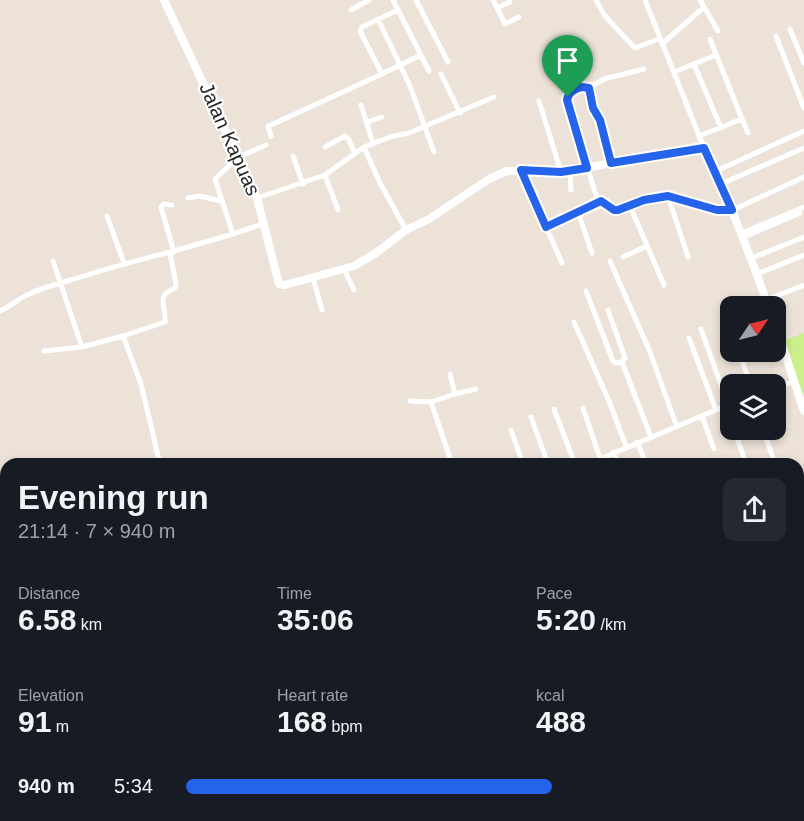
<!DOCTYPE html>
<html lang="en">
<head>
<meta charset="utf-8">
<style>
  body { margin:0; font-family:Helvetica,sans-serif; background:#242831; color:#f1f3f6; height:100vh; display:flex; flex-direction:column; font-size:22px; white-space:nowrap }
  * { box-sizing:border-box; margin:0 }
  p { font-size:20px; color:#9ea1a6 }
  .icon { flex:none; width:33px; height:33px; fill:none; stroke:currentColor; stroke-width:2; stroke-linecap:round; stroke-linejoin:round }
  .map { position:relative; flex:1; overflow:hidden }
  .side { position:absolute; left:0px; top:458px; width:804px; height:364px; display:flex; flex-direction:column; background:#171b24; border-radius:18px 18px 0 0; box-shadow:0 3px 9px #0003 }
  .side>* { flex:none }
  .needle { width:39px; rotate:55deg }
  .controls { position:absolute; left:720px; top:296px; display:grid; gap:12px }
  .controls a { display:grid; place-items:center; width:66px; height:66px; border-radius:12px; background:#171b24; box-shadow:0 3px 9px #0003; font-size:30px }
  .pin { position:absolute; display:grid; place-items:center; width:51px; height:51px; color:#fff; margin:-62px -26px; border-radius:50% 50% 50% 0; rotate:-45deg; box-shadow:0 0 6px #0007 }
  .pin .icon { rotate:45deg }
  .round { display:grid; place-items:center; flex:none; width:63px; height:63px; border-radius:12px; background:#242831 }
  .headline { display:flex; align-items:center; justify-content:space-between; height:102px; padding:0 18px }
  h1 { font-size:33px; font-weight:800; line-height:45px }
  .figures { display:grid; grid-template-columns:repeat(3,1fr); gap:9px; height:102px; padding:6px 18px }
  .figures div { display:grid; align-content:center }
  .figures b { font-size:30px; font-weight:800 }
  .figures small { font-size:16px; font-weight:400 }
  .figures p { font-size:16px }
  ul { padding:0 18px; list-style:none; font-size:20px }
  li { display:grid; grid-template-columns:96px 72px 1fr; align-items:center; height:45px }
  li i { height:15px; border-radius:8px; background:#2563eb }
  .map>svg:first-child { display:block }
</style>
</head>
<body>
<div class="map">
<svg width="804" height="821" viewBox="0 0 804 821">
  <rect width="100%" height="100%" fill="#ece2d8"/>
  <path fill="#cbef8b" d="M804 333V394L802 395 785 340Z"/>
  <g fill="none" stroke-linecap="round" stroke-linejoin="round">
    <path stroke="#fff" stroke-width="5" d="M393 0 429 71
      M416 0 448 62
      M493 0 505 24 519 17
      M596 0 605 16 633 46 635 48 659 39
      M645 0 704 148
      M700 0 718 31
      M497 8 510 2
      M351 10 369 0
      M398 10 362 27 360 31 382 74 421 55
      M378 19 410 86 434 152
      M790 29 804 63
      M776 36 804 108
      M662 44 704 7
      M694 64 721 128
      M674 72 716 55
      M441 74 460 113
      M589 88C579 87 569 89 567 100L598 202
      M539 101 561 172
      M361 105 373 143
      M742 119 748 133
      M367 122 382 117
      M271 136 268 126 271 125 382 74
      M699 136 742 119 710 39
      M325 147 345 136 349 140 355 154
      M364 147 379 181 406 230
      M293 156 303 184
      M239 157 266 145
      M611 163 600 120 593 107 589 88 604 79 644 69
      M521 170 546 227 601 201 614 210H618L644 200 668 196 717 210H733L804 177
      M570 171 571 190
      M716 171 804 131
      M325 175 338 210
      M721 184 804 148
      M668 196 688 257
      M188 198 199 196 221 201
      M257 198 325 175 364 147 390 137 409 133 494 97
      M172 205 164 204 161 207 174 252
      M630 206 664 285
      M578 212 592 253
      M107 216 124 263
      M546 227 562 263
      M742 233 804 207
      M233 234 215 179 229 166 237 152
      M744 237 800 213
      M623 257 647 246
      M752 258 804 237
      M53 261 82 347
      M610 261 650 352 677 427
      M344 269 354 290
      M757 274 804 255
      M313 278 322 310
      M586 291 613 361 616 363 622 362
      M766 300 804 285
      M608 310 625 358 622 362 651 437
      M0 311C10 307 18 299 27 295 45 286 66 282 84 276 144 257 206 245 265 223
      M727 317 730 327
      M574 322 609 401 626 446
      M701 329 728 405
      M689 338 716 410
      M44 351 82 347 123 336
      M739 351 750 384
      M450 374 455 394 431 402 452 464
      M776 388 795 381
      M455 394 476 389
      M410 401 431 402
      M725 406 730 421
      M583 408 602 464
      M554 409 575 464
      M702 416 714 449
      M531 417 548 464
      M734 429 746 464
      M763 429 775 464
      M511 430 523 464
      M637 442 646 464
      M614 452 618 464
      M160 464 141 384 123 336 165 322C166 304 155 297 175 288L176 284 170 253
      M588 464 730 404
      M798 510 804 506
      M0 567 6 564
      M798 809 803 821
      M260 816 262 821
      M122 821 130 816"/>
    <path stroke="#fff" stroke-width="8" d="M164 0 257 198 279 284 285 285 354 266 376 253 406 230 429 219 489 179 507 171 561 172 703 147C712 155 716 173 721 184 738 225 754 265 768 306
      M776 326 804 411"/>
  </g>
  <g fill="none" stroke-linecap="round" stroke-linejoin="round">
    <g stroke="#fff" stroke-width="12">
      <path id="route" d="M582 87 589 88 593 108 600 120 611 163 704 148 732 210H717L668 196 644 200 618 210H614L601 201 546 227 521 170 561 172 587 168 567 100C568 92 575 89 582 87Z"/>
    </g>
    <use href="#route" stroke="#2563eb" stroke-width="8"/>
  </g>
  <g text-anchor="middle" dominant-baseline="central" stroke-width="4.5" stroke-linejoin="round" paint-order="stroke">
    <g font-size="20" fill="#282828" stroke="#fff">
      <text transform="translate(230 139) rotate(66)">Jalan Kapuas</text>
    </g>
  </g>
</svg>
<div class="controls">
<a><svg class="needle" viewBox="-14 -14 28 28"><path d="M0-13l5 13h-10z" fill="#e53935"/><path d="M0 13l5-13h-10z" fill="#9ea1a6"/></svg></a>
<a><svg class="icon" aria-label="layers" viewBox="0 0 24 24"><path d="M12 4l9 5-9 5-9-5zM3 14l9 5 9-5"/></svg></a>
</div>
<div class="pin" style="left:568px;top:97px;background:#1e9e55"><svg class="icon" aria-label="arrive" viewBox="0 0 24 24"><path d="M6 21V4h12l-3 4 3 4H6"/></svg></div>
<section class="side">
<div class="headline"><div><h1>Evening run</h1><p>21:14 · 7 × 940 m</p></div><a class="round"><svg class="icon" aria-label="share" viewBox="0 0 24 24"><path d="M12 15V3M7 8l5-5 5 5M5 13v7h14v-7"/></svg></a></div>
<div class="figures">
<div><p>Distance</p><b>6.58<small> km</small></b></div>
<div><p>Time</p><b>35:06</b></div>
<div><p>Pace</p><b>5:20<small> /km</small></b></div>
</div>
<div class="figures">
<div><p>Elevation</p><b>91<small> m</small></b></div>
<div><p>Heart rate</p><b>168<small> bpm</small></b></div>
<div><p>kcal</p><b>488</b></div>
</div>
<ul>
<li><b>940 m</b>5:34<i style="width:61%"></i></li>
</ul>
</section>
</div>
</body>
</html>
